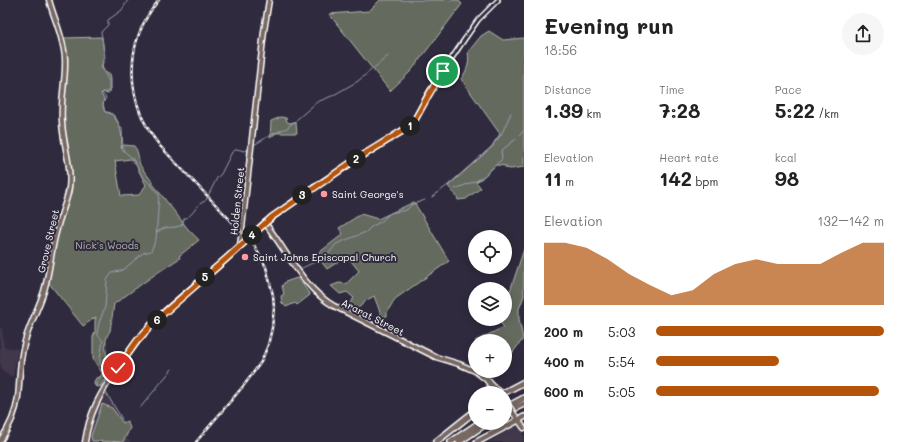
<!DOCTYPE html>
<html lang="en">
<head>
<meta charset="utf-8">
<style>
  body { margin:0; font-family:Mali,sans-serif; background:#f6f6f6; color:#222; height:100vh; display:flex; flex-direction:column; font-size:15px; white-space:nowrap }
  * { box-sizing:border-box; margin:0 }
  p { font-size:13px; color:#767676 }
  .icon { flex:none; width:22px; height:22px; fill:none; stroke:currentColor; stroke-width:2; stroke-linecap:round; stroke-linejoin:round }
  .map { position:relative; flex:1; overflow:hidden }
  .panel { display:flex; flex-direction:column; background:#fff; width:380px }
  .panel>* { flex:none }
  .controls { position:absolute; left:468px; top:230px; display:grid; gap:8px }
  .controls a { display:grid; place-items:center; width:44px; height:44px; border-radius:50%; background:#fff; box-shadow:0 2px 10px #0003; font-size:20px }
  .pin { position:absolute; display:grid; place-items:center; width:34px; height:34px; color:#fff; margin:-17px; border:2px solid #fff; border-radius:50%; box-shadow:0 1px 4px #0007 }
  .km { position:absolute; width:20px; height:20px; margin:-10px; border-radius:50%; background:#222; color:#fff; font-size:11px; line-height:20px; text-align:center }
  .round { display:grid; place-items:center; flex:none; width:42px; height:42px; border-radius:21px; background:#f6f6f6 }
  .headline { display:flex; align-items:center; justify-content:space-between; height:68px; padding:0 20px }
  h1 { font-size:22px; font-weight:700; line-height:30px }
  .figures { display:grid; grid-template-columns:repeat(3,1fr); gap:6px; height:68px; padding:4px 20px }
  .figures div { display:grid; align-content:center }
  .figures b { font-size:20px; font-weight:700 }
  .figures small { font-size:11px; font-weight:400 }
  .figures p { font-size:11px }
  .chart { height:112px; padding:8px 20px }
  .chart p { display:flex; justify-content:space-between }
  .chart svg { width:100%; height:72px; margin-top:4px; fill:#b45309; opacity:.7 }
  ul { padding:0 20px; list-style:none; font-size:13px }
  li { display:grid; grid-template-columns:64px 48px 1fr; align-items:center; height:30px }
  li i { height:10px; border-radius:5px; background:#b45309 }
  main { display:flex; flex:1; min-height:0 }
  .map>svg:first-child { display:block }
</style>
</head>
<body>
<main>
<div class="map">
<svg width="524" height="442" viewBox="0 0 524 442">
  <rect width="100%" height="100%" fill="#2f2a3d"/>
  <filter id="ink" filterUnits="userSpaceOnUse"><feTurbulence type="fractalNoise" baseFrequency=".025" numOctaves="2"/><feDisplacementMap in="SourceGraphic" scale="8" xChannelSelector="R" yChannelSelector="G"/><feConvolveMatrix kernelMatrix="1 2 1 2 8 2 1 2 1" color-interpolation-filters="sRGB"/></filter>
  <g filter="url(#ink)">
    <path fill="#42384b" d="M0 327 2 329 4 347 18 349 13 377 3 372 0 363Z
      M106 390 123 421 126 420 130 428 127 439 131 442H88L96 410Z
      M517 425 519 426 524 436V442H489Z"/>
    <path fill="#656b5e" stroke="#b2b5ae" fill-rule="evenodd" d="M380 0H458L462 4 411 71 390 91 329 14 369 11Z
      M489 31 503 40 524 38V167L511 169 505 168 506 166 496 165 481 179 476 182 481 188 466 199 458 200 457 197 448 186 494 145 493 144 500 134 461 79C467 70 470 64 468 52L481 36Z
      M102 37 104 54 102 67 105 72 109 75 110 79V92L107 94 103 92 101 94 104 99 103 107 105 112C107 112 110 112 112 114 120 119 124 140 121 148L124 145 134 146C139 152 138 158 140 165 143 171 150 177 153 184L188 229 199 240 179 256 180 258 157 273 114 304 110 331C101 343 109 358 108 372 107 377 103 381 101 386L97 387 95 386 94 382 96 378 101 376 102 373 93 359V337L95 332V321L96 317 83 326 48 282 54 247 71 178V164L63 118V102L67 66 63 38ZM131 159 136 165 146 185 139 195 121 196 115 161Z
      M281 117 286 118 287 122 290 123 294 122 296 123 297 133H276L270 138 271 121Z
      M414 202 449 261 395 299 387 312V316L382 317 374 296 367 300 353 313 346 308 354 298 347 292 340 294 331 286 339 283 346 284 359 271 347 256 327 269 316 255 343 234 339 228 361 214 378 219Z
      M524 249V296L519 309V319L523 339 510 356 505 353V341H475L504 327 501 324 502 319H505V306Z
      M297 278 300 280 310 295 297 305 295 303 286 307 282 303 281 296 284 294 282 286 285 282Z
      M102 404 112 408 123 423 127 421 130 428 123 442 92 441 91 436Z"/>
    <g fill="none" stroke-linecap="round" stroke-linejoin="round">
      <path stroke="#97a0b0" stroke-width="1" d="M254 145 272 134 287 128 317 102 332 96 358 81 388 56
        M455 189 478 180 484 176 502 159 501 151C508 145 519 138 524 130
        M432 197 448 185 490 148 501 135 511 113
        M206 200 217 178 221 174 232 152 237 149 244 151 247 150
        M157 232C168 224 171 230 182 225L184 219C195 215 195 204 205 201
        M302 268 317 261 325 259 336 244 366 232 371 227 382 221 390 213 407 210 411 205 425 200
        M101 386 98 387 96 385 97 381 104 375V367L100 364V358L103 341 97 334 99 323 105 307 107 280 112 273 123 270 143 253 151 251 156 239 159 195 153 187 142 176 133 159 123 150 122 129 112 114 105 112 103 103 106 98 102 93 109 91V81L101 67 105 57 101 32 108 25V20L122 10 128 0
        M105 391 122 419
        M140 408 172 369"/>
      <g stroke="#fff" stroke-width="6">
        <path id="minor" d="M265 223 309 190 412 125 430 91 462 43 478 20 498 0"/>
      </g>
      <g stroke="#fff" stroke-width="7">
        <path id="major" d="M241 245 265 223C287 251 303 288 334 306L436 357 459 364 475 371 488 381 500 393
          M514 414 524 428
          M0 441C9 428 16 413 18 397 20 380 19 362 24 345 28 327 38 310 44 291 50 271 51 249 57 229 60 215 67 202 69 188 72 165 63 145 62 122 60 101 66 80 65 59 64 38 54 19 49 0
          M85 442C89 414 100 393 116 371 130 351 143 332 160 316 186 291 215 271 240 246L264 31 269 0"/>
      </g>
      <g stroke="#fff" stroke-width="8">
        <path id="highway" d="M488 381 492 387V393
          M503 393 524 382
          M505 408 524 398
          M505 413 524 404
          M436 442 475 411
          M451 442 479 423
          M459 442 487 423
          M477 442 524 417"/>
      </g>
      <use href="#minor" stroke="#2f2a3d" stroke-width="3"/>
      <use href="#major" stroke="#776864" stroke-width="4"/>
      <use href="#highway" stroke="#776864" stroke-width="5"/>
      <g stroke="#fff" stroke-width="2.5">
        <path id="rail" d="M159 0C122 44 125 103 160 146L254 245 266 267 273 295 274 308 272 328 268 345 261 362 245 384 196 442"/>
      </g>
      <use href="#rail" stroke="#2f2a3d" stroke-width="1" stroke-dasharray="3" stroke-linecap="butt"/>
      <g stroke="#fff" stroke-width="7" stroke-linecap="butt">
        <path id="major-bridge" d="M505 400 514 414"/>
      </g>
      <use href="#major-bridge" stroke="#776864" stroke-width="4"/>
    </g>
  </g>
  <g fill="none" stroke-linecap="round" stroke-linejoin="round" filter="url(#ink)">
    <g stroke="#fff" stroke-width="8">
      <path id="route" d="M118 368 137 341 156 320 227 258 272 217 352 162 412 125 428 96 443 71"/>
    </g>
    <use href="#route" stroke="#b45309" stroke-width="5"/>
  </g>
  <g fill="#ff9aa2" stroke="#2f2a3d" stroke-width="1.5">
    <circle cx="324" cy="194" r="4"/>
    <circle cx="245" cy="257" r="4"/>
  </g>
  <g text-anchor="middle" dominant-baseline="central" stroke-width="4" stroke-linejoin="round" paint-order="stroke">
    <g font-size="10" fill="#fff" stroke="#2f2a3d" text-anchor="start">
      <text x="332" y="194">Saint George's</text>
      <text x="253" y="257">Saint Johns Episcopal Church</text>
    </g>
    <g font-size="10" fill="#fff" stroke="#2f2a3d">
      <text transform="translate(237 201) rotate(-84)">Holden Street</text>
      <text transform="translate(48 241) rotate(-77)">Grove Street</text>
      <text transform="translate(373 317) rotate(27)">Ararat Street</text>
    </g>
    <g font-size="10" fill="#b2b5ae" stroke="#2f2a3d">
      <text x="107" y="245">Nick's Woods</text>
    </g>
  </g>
</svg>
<div class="controls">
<a><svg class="icon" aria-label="locate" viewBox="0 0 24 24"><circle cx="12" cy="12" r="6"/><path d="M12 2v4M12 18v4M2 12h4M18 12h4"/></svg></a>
<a><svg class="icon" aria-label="layers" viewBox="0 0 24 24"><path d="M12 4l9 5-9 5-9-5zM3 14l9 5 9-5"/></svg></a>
<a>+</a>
<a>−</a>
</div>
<div class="pin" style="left:443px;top:71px;background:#1e9e55"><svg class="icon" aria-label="arrive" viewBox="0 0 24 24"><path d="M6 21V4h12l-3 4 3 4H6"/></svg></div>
<div class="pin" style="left:118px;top:368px;background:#d93025"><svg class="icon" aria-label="check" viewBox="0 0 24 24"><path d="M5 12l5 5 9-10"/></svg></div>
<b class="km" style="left:410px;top:126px">1</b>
<b class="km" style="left:356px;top:159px">2</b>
<b class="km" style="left:302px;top:195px">3</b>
<b class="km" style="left:252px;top:235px">4</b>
<b class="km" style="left:205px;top:277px">5</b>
<b class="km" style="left:157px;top:320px">6</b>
</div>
<section class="panel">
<div class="headline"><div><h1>Evening run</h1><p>18:56</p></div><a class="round"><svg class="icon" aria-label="share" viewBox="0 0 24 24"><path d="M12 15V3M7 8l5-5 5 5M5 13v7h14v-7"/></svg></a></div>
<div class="figures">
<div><p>Distance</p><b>1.39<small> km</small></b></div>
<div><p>Time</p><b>7:28</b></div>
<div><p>Pace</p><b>5:22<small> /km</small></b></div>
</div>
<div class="figures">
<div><p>Elevation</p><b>11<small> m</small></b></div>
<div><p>Heart rate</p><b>142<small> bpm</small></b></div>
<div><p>kcal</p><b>98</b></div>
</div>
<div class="chart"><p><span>Elevation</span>132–142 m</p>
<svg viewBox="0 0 160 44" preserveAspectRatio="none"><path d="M0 44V6L10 6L20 9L30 16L40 25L50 32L60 38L70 35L80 25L90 19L100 16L110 19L120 19L130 19L140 12L150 6L160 6V44z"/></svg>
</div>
<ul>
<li><b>200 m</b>5:03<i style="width:100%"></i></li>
<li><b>400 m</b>5:54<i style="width:54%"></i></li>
<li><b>600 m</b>5:05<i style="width:98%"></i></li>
</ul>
</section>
</main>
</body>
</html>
